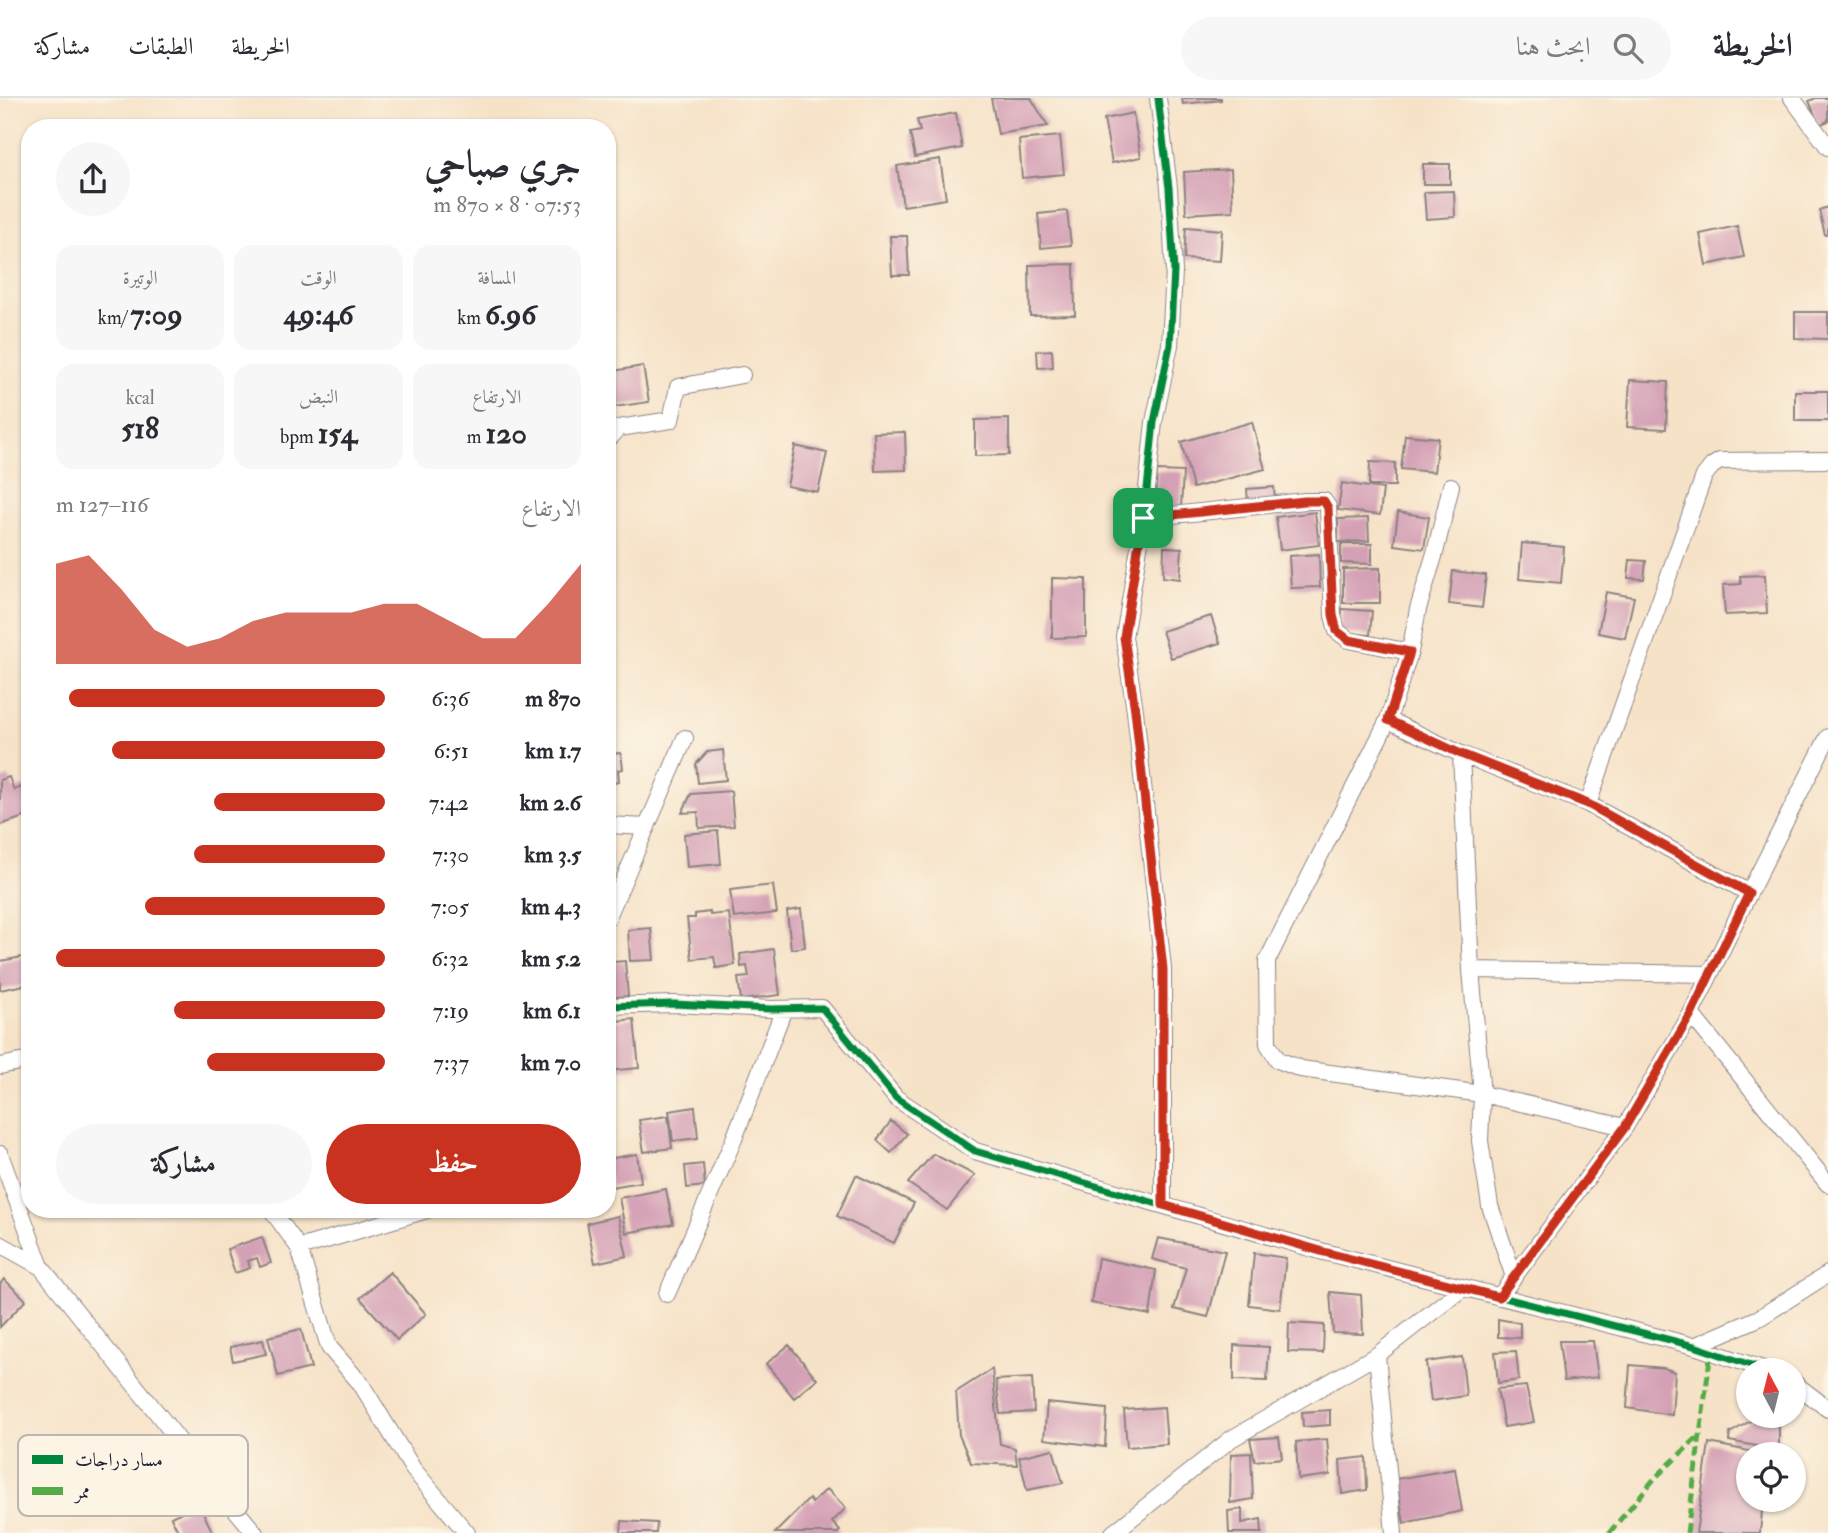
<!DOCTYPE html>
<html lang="ar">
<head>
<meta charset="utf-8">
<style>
  body { margin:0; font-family:"IM FELL Double Pica",Amiri,serif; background:#f7f7f7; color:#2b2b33; direction:rtl; height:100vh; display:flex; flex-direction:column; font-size:26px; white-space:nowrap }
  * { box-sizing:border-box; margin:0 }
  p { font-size:23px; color:#7c7c81 }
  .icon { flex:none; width:38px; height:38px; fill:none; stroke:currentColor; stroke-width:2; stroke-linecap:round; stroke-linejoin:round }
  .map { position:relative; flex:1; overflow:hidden; direction:ltr }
  .side { position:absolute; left:21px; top:21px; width:595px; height:1099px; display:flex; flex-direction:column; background:#fff; border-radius:28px; box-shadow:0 2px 5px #0004; direction:rtl }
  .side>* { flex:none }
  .needle { width:46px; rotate:353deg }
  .controls { position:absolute; left:1736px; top:1260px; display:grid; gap:14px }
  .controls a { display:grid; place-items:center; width:70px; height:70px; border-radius:50%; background:#fff; box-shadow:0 2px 5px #0004; font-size:35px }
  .pin { position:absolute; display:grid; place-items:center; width:60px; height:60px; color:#fff; margin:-30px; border-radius:14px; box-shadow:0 4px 10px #0006 }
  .round { display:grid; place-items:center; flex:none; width:74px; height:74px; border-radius:37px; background:#f7f7f7 }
  .summary { display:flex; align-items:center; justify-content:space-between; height:119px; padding:0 35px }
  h1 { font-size:38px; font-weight:700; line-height:52px }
  .metrics { display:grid; grid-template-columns:repeat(3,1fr); gap:10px; height:119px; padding:7px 35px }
  .metrics div { display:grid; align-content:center; border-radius:18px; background:#f7f7f7; text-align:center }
  .metrics b { font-size:30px; font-weight:700 }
  .metrics small { font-size:19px; font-weight:400 }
  .metrics p { font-size:19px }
  .chart { height:196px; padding:14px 35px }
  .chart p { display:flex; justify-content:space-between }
  .chart svg { width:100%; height:126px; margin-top:7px; fill:#c8321e; opacity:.7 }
  .button { display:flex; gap:14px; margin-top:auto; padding:14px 35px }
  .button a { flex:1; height:80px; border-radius:42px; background:#c8321e; color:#fff; font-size:28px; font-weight:700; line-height:80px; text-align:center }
  .button a+a { background:#f7f7f7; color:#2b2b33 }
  ul { padding:0 35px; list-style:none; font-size:23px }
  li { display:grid; grid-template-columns:112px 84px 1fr; align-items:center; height:52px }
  li i { height:18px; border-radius:9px; background:#c8321e }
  header { display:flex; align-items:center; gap:42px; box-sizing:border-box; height:98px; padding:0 35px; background:#fff; border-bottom:2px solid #e1e1e2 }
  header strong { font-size:33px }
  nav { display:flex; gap:38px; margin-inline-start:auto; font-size:24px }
  .search { width:490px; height:63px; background:#f7f7f7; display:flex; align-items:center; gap:18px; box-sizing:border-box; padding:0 24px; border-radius:38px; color:#7c7c81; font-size:26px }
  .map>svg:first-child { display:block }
</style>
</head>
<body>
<header>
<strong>الخريطة</strong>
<div class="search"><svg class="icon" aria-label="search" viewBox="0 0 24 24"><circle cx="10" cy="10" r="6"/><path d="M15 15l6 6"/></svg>ابحث هنا</div>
<nav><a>الخريطة</a><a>الطبقات</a><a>مشاركة</a></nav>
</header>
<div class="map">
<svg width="1828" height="1435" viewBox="0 0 1828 1435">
  <rect width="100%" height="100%" fill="#fcf5e5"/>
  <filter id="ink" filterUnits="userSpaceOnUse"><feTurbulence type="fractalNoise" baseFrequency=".0143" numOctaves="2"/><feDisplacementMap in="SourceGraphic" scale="14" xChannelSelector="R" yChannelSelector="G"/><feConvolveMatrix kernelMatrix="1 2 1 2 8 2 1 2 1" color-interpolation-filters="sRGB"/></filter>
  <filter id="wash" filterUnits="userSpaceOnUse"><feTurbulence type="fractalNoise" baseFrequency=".00686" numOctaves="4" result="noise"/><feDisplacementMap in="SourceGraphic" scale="28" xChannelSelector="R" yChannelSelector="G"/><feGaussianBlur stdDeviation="1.57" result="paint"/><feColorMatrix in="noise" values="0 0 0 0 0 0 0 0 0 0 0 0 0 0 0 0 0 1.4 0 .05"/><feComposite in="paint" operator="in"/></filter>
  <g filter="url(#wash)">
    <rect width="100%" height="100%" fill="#f6e2c7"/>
    <g id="blocks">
      <path fill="#d4a0b5" d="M991 0H1031L1048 28 998 36Z
        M1182 0H1221V2L1183 6Z
        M1816 0H1828V23L1819 27 1809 3Z
        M956 15 962 50 915 59 910 35 920 33 917 22Z
        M1133 15 1141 59 1112 65 1104 21Z
        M1060 38 1064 76 1022 80 1019 42Z
        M940 61 946 101 903 108 897 68Z
        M1423 66H1450V86H1423Z
        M1231 71 1233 113 1186 116 1184 74Z
        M1454 93 1455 119 1426 121 1424 94Z
        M1828 109V136L1825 137 1819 112Z
        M1067 113 1071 147 1041 150 1038 116Z
        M1737 128 1744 159 1706 167 1700 136Z
        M1186 129 1222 132 1220 163 1184 161Z
        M890 138H907L909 177H892Z
        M1074 166 1075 217 1030 218 1029 167Z
        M1795 214H1828V241L1795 240Z
        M1052 252 1053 269 1038 270 1037 253Z
        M643 268 649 304 607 310V274Z
        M1630 282 1668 284 1666 331 1627 329Z
        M1795 293H1828V323H1795Z
        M1009 321V357L975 358V322Z
        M1252 324 1265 371 1193 390 1181 344Z
        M905 334 906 372 875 373 874 335Z
        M1405 337 1438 340 1434 374 1401 371Z
        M795 348 827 355 818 394 787 388Z
        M1370 364 1395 365V388H1369Z
        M1157 373 1183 374 1181 410 1155 409Z
        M1342 385 1383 391 1380 417 1338 412Z
        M1274 389 1275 403 1248 405 1247 391Z
        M1315 414 1319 447 1280 452 1276 419Z
        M1398 414 1429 419 1424 451 1394 447Z
        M1368 420 1369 443 1338 444V421Z
        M1522 445 1564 449 1561 485 1519 481Z
        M1341 446H1372V466L1341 465Z
        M1164 449 1182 450 1180 481 1163 479Z
        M1319 456 1320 489 1291 490 1289 458Z
        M1630 462 1646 463 1644 481 1628 480Z
        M1380 470V505H1343V471Z
        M1453 473 1486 477 1482 510 1449 506Z
        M1765 477 1767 515 1725 517 1723 487 1741 486 1740 478Z
        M1052 480 1086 481V539L1052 540Z
        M1606 494 1634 499 1625 540 1598 535Z
        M1342 511 1372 513 1370 537 1340 535Z
        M1211 518 1220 545 1171 560 1162 533Z
        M723 652 726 682 698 685 696 666 707 654Z
        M621 655 623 671 618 672 619 684 607 685V656Z
        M9 679 14 692 30 686V717L0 727V682Z
        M731 693 734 728 699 730 698 714 682 715 691 696Z
        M718 733 721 766 687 769 684 736Z
        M609 741 612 767 607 768V742Z
        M773 787 777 815 734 820 730 792Z
        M801 811 805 849 791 851 787 813Z
        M710 814V817L729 815 735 867 716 870 714 859 692 861 687 820H695V816Z
        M651 830 654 862 630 863 628 832Z
        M774 851 780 897 741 902 738 880 749 879 747 868 741 869 740 856Z
        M23 859 29 886 0 892V863Z
        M625 863 628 898 607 900V877L613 864Z
        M634 921 639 970 607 973V924Z
        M695 1009 698 1040 673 1043 669 1013Z
        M668 1018 672 1050 644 1054 639 1022Z
        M891 1023 907 1036 891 1055 877 1042Z
        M637 1056 641 1084 611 1089 607 1061Z
        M933 1056 975 1077 947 1112 908 1085Z
        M703 1066 705 1088 687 1090 685 1068Z
        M856 1077 914 1105 894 1145 837 1118Z
        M666 1091 673 1126 626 1135 619 1100Z
        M618 1118 627 1158 595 1165 587 1125Z
        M262 1139 271 1165 260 1169 257 1160 248 1163 250 1170 235 1175 227 1151Z
        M1158 1140 1225 1153 1208 1219 1174 1211 1186 1170 1152 1161Z
        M1254 1155 1286 1160 1280 1211 1249 1207Z
        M1098 1160 1156 1172 1150 1217 1091 1205Z
        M390 1174 426 1216 397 1242 360 1200Z
        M4 1181 26 1202 0 1229V1186Z
        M1330 1194 1361 1197 1363 1236 1333 1235Z
        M1498 1221 1520 1225V1240L1498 1239Z
        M1289 1225 1324 1227 1323 1255 1288 1254Z
        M301 1231 311 1270 278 1278 268 1239Z
        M263 1242 266 1256 233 1263 230 1249Z
        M1559 1243H1593L1598 1279 1564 1283Z
        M789 1247 817 1281 794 1300 766 1266Z
        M1234 1247 1269 1249 1267 1283 1234 1282Z
        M1516 1253 1519 1282 1498 1285 1495 1254Z
        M1462 1259 1466 1298 1431 1303 1426 1264Z
        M1630 1267 1664 1270 1675 1274 1672 1317 1627 1310Z
        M992 1271 1000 1346 1015 1350 1017 1367 971 1365 959 1337 956 1294Z
        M1032 1280 1034 1314 1000 1316 996 1282Z
        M1526 1288 1534 1324 1504 1329 1497 1291Z
        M1047 1305 1107 1311 1105 1349 1044 1341Z
        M1164 1309 1167 1346 1127 1349 1124 1312Z
        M1330 1312V1327L1303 1329 1302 1314Z
        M1759 1318 1779 1321V1352L1729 1343 1730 1335Z
        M1279 1339 1282 1360 1255 1363 1250 1341Z
        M1327 1341 1330 1377 1298 1381 1296 1344Z
        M1709 1345 1759 1355 1748 1356V1402H1763L1760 1435H1696Z
        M1053 1351 1063 1385 1027 1392 1019 1359Z
        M1251 1355 1253 1401 1230 1405 1231 1356Z
        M1366 1359 1367 1392 1342 1396 1340 1362Z
        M1455 1371 1462 1413 1404 1425 1396 1381Z
        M827 1391 846 1410 832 1424 840 1433 838 1435H775L809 1401 812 1405Z
        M199 1406 213 1435H179L171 1419Z
        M1242 1411V1425L1261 1421 1262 1435H1229L1228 1413Z
        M622 1423 657 1425 656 1435H621Z"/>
    </g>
  </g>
  <g filter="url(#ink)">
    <use href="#blocks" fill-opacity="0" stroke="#8c8281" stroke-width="2"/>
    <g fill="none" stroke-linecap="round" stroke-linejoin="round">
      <g stroke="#8c8281" stroke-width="18">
        <path id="street" d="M1158 0 1169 90 1174 173 1170 247 1154 324 1144 420 1124 539 1135 613 1163 871V1107
          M1792 0 1828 49
          M607 343 619 330 671 322 678 289 742 277
          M1451 388 1435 455 1418 511 1410 554 1388 622 1267 863 1268 946 1278 962 1301 971 1482 996 1625 1029
          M1144 420 1305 403H1324L1328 409 1333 517 1337 533 1349 542 1410 554
          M1388 622 1461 656 1588 706 1749 795
          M1461 656 1471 872 1482 996 1480 1043 1490 1108 1514 1179
          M1588 706 1704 378 1712 368 1720 363 1828 362
          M607 727 647 729
          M607 821 685 640
          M1471 872 1710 876
          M607 908 674 906 771 911 822 910 896 1000 975 1053 1324 1154 1694 1248 1766 1272
          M1691 916 1828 1086
          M0 968 30 962
          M0 1056 41 1169 192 1359 255 1435
          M271 1111 299 1150 329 1249 361 1286 413 1371 467 1435
          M0 1146 41 1169
          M299 1150 430 1111
          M667 1196 734 1041 784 911
          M1499 1199 1625 1029 1691 916 1749 795 1828 639
          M1694 1248 1759 1220 1828 1176
          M1377 1257 1394 1435
          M1794 1285 1828 1311
          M1113 1435 1231 1341 1377 1257 1463 1190"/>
      </g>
      <use href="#street" stroke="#fff" stroke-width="16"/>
      <path stroke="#53aa46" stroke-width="5" stroke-dasharray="10 5" stroke-linecap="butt" d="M1609 1435 1655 1380 1700 1337
        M1687 1435 1711 1253"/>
      <g stroke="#fcf5e5" stroke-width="11">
        <path id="cycleway" d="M1158 0 1169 90 1174 173 1170 247 1154 324 1144 420 1124 539 1135 613 1163 871V1107
          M607 908 674 906 771 911 822 910 896 1000 975 1053 1324 1154 1694 1248 1766 1272"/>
      </g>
      <use href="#cycleway" stroke="#00873e" stroke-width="7"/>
    </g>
  </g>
  <g fill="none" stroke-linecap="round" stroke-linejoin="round" filter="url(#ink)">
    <g stroke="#fff" stroke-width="14">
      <path id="route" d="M1305 403H1324L1328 410 1333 517 1337 533 1349 542 1410 554 1388 622 1461 656 1588 706 1749 795 1691 916 1625 1029 1499 1199 1324 1154 1163 1107V871L1135 612 1124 539 1143 420Z"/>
    </g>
    <use href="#route" stroke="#c8321e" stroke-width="9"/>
  </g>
  <rect x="18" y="1337" width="230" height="81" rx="10" fill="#fcf5e5" stroke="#bbb6b2" stroke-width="2"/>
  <rect x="32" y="1357" width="31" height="9" fill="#00873e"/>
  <rect x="32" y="1389" width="31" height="8" fill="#53aa46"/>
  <g font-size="19" fill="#22223b">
    <text x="75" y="1368">مسار دراجات</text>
    <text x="75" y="1400">ممر</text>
  </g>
</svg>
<div class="controls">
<a><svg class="needle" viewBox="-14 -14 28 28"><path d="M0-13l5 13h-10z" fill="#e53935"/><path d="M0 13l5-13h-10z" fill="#7c7c81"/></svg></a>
<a><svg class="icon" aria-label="locate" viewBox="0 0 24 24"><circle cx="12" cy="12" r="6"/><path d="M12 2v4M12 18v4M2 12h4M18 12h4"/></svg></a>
</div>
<div class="pin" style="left:1143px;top:420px;background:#1e9e55"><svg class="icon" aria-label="arrive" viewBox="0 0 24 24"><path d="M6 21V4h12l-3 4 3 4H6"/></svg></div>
<section class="side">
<div class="summary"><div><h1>جري صباحي</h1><p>07:53 · 8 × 870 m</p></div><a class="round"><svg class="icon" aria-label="share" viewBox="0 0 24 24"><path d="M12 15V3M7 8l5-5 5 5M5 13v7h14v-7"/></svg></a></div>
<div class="metrics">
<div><p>المسافة</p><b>6.96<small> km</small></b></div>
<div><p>الوقت</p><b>49:46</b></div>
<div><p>الوتيرة</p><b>7:09<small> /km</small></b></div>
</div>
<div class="metrics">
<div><p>الارتفاع</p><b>120<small> m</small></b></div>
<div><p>النبض</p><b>154<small> bpm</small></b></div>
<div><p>kcal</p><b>518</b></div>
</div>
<div class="chart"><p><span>الارتفاع</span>116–127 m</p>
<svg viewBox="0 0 160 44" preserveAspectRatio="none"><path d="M0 44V9L10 6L20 18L30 32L40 38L50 35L60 29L70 26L80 26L90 26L100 23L110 23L120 29L130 35L140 35L150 23L160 9V44z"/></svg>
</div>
<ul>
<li><b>870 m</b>6:36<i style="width:96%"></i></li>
<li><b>1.7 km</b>6:51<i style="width:83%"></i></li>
<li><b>2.6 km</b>7:42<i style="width:52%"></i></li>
<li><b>3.5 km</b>7:30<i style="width:58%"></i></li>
<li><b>4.3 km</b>7:05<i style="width:73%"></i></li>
<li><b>5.2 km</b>6:32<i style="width:100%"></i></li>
<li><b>6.1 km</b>7:19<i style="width:64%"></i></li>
<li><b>7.0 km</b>7:37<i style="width:54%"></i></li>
</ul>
<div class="button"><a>حفظ</a><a>مشاركة</a></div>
</section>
</div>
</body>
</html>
